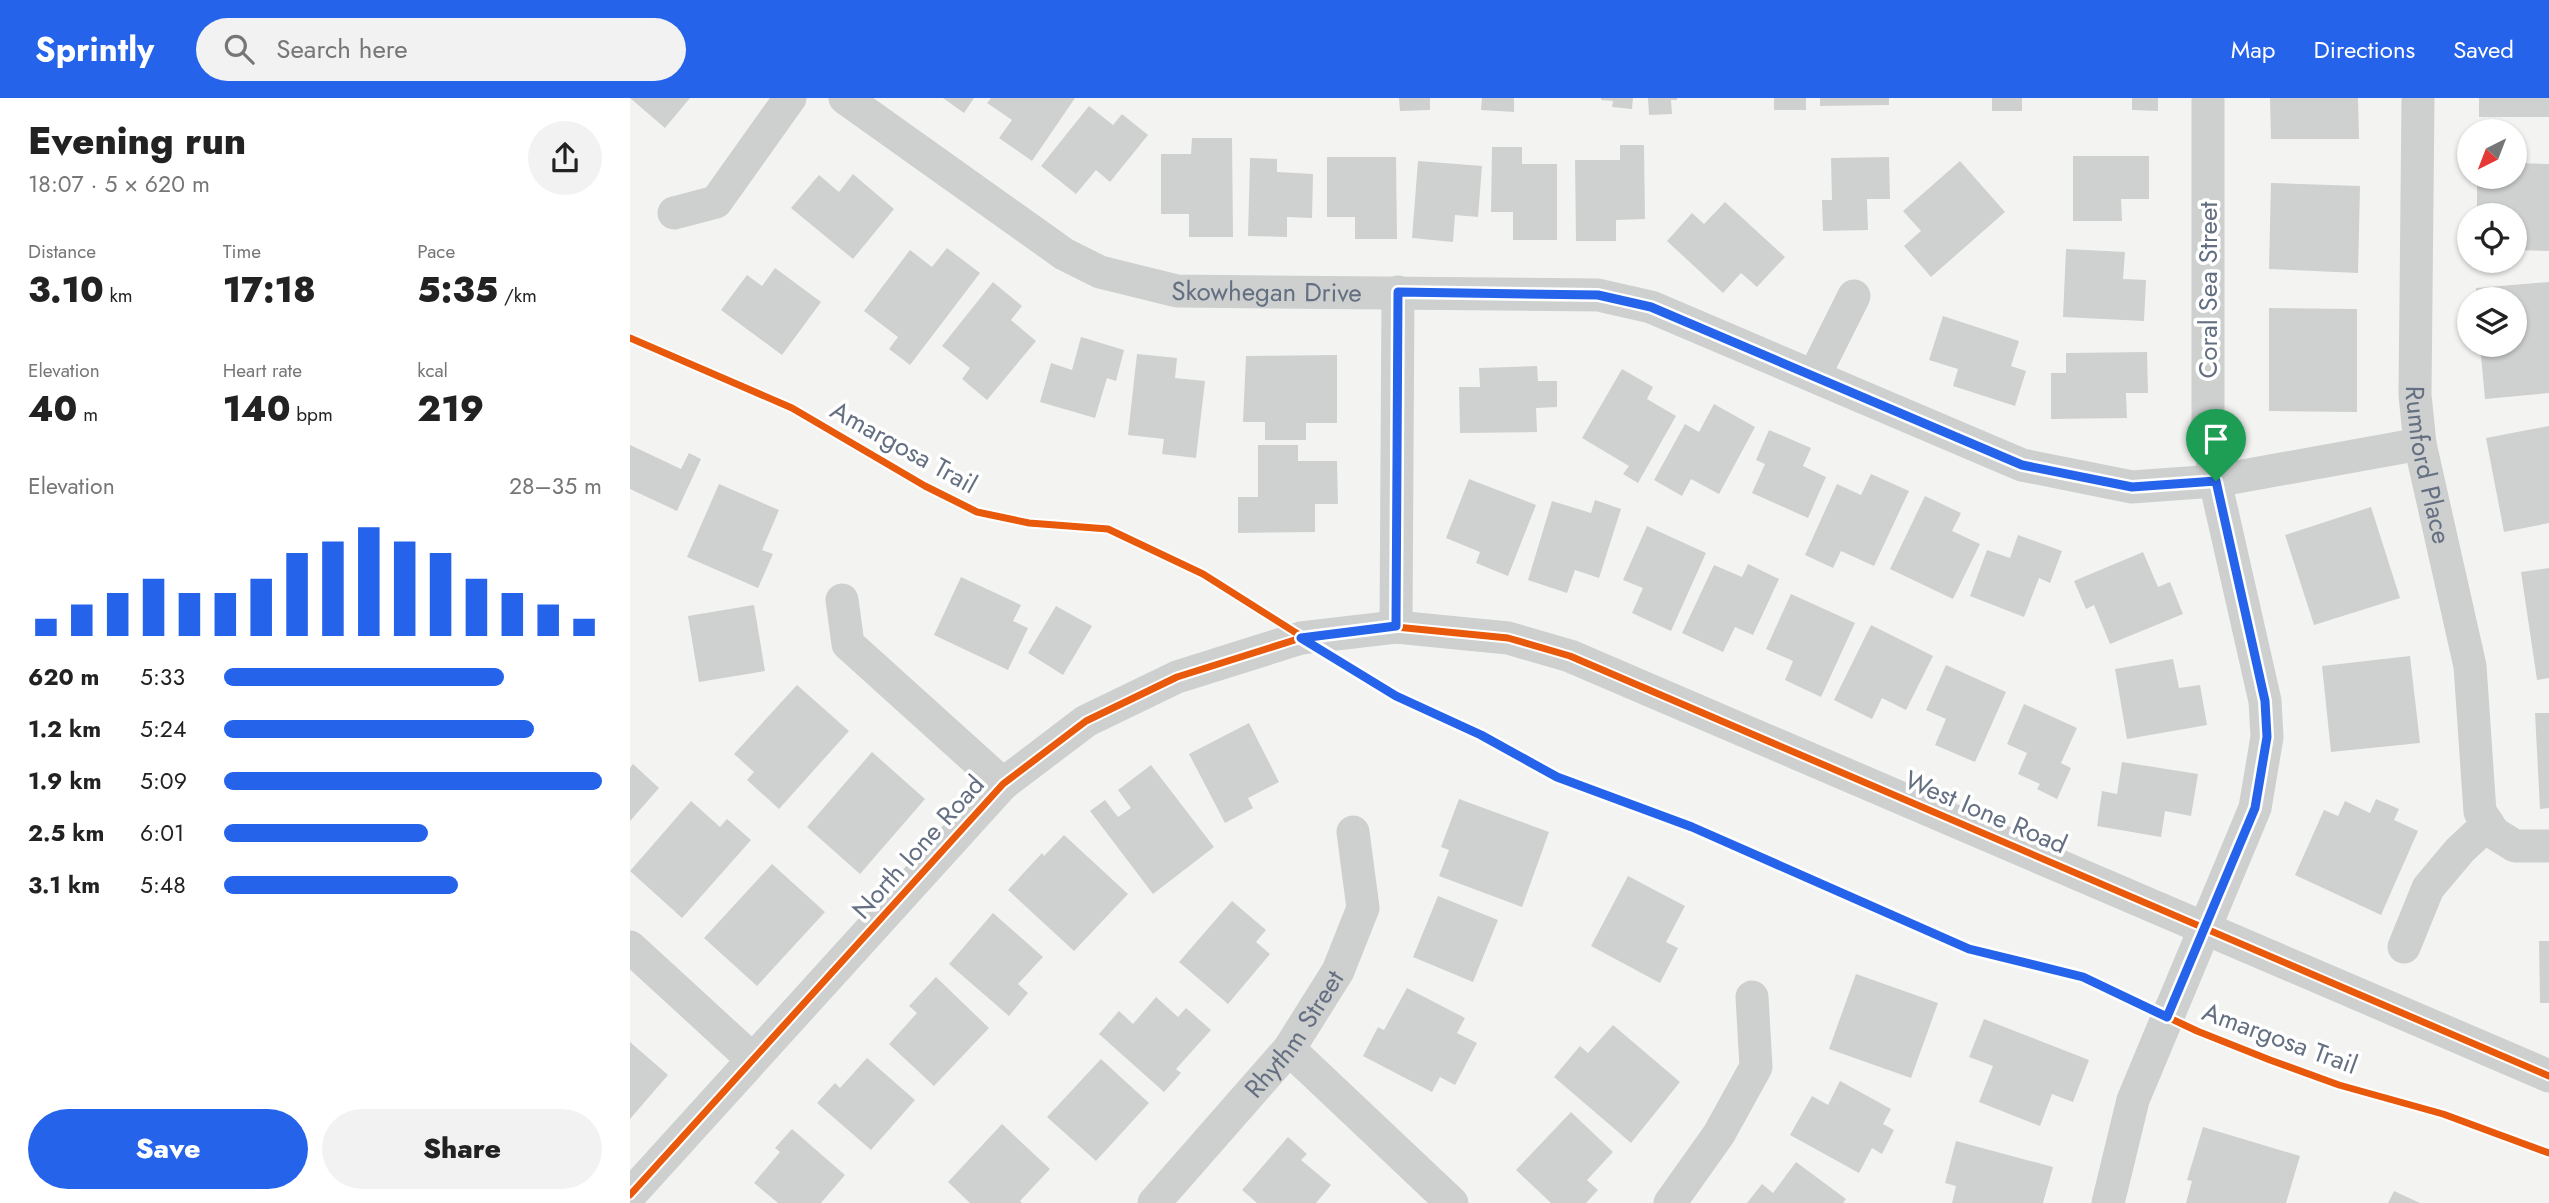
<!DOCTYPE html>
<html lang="en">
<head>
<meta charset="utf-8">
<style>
  body { margin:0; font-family:Jost,sans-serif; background:#f2f2f2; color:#222; height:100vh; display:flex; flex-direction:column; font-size:26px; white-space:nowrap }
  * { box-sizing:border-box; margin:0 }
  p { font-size:23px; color:#767676 }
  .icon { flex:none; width:38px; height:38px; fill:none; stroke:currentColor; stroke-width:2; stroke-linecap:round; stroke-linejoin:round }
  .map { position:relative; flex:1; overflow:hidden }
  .drawer { display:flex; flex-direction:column; background:#fff; width:630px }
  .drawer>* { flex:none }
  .needle { width:46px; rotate:222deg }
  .buttons { position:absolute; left:1827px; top:21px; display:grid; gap:14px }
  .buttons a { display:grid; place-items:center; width:70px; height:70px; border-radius:50%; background:#fff; box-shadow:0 2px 5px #0004; font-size:35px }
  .pin { position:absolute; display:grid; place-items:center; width:60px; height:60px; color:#fff; margin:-72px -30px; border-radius:50% 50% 50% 0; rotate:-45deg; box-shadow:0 0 7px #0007 }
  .pin .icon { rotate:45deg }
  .round { display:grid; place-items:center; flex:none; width:74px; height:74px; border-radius:37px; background:#f2f2f2 }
  .summary { display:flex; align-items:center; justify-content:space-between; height:119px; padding:0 28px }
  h1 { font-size:38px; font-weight:800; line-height:52px }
  .stats { display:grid; grid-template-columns:repeat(3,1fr); gap:10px; height:119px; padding:7px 28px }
  .stats div { display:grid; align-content:center }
  .stats b { font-size:35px; font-weight:800 }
  .stats small { font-size:19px; font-weight:400 }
  .stats p { font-size:19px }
  .chart { height:196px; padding:14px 28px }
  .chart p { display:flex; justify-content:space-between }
  .chart svg { width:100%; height:126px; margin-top:7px; stroke:#2563eb; stroke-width:6 }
  .primary-button { display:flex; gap:14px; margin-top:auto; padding:14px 28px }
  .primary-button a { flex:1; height:80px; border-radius:42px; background:#2563eb; color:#fff; font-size:28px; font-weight:800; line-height:80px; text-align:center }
  .primary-button a+a { background:#f2f2f2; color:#222 }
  ul { padding:0 28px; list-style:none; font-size:23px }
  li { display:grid; grid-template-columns:112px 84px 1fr; align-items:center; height:52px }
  li i { height:18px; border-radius:9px; background:#2563eb }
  header { display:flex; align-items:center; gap:42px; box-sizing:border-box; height:98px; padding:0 35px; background:#2563eb; color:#fff }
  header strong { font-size:33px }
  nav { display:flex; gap:38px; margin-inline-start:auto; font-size:24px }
  .search { width:490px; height:63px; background:#f2f2f2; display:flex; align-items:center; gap:18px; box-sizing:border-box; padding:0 24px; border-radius:38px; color:#767676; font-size:26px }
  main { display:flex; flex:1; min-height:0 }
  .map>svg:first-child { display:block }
</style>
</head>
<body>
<header>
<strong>Sprintly</strong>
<div class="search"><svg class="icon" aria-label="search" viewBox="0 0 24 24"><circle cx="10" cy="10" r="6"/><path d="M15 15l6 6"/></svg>Search here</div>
<nav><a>Map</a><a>Directions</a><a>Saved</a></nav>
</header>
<main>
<section class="drawer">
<div class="summary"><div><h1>Evening run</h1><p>18:07 · 5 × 620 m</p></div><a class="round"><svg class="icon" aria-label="share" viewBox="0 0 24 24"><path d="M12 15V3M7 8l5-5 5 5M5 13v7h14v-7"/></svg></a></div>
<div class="stats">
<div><p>Distance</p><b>3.10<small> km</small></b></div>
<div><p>Time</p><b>17:18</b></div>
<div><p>Pace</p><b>5:35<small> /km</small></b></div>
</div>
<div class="stats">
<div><p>Elevation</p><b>40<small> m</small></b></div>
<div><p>Heart rate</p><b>140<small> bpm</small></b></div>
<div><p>kcal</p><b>219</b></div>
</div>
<div class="chart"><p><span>Elevation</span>28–35 m</p>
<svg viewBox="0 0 160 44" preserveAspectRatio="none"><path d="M5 44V38M15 44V33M25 44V29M35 44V24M45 44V29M55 44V29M65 44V24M75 44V15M85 44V11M95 44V6M105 44V11M115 44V15M125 44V24M135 44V29M145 44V33M155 44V38"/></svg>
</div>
<ul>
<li><b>620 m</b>5:33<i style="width:74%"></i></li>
<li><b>1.2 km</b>5:24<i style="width:82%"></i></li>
<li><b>1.9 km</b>5:09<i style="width:100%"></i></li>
<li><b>2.5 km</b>6:01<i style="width:54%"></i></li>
<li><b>3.1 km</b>5:48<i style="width:62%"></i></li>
</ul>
<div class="primary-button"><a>Save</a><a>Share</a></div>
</section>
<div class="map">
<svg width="1919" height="1105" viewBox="0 0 1919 1105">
  <rect width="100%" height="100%" fill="#f3f4f2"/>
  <path fill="#cfd0d0" d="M0 0H60L35 30Z
    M313 0H344L334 15Z
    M361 0H445L402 63 369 40 382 22 357 5Z
    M769 0H800V12L770 13Z
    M852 0H884V14L851 12Z
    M971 0H1003L1002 11 982 9 983 3 971 2Z
    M1018 0H1047V2H1041L1042 16 1019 17Z
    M1144 0H1176V12H1144Z
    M1190 0H1259V7L1190 8Z
    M1362 0H1392V13H1362Z
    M1502 0H1528V13L1502 12Z
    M1640 0H1728L1729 41H1641Z
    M1849 0H1919V19H1849Z
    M459 8 483 27 492 16 518 37 480 84 466 72 446 96 411 68Z
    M562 40H602L603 139H559V116H531V56H561Z
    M990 47H1014L1015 121 986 122V143H946L945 62H990Z
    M862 49H892V66H927V142H883V114H861Z
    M1443 58H1519V101H1491L1492 123H1443Z
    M697 59H766L767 141H725V119H697Z
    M1259 59 1260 101H1237L1238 132 1193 133 1192 102H1202L1201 60Z
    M620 60 647 61V74L683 76 682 120 657 119V139L618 138Z
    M788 63 852 68 848 119 825 117 823 144 782 140Z
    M1330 63 1375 114 1301 179 1274 148 1291 133 1273 113Z
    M1885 65 1919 66V153L1885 152V117H1847V79H1885Z
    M223 76 264 111 223 161 161 110 189 77 209 94Z
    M1641 85 1730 88 1728 175 1639 171Z
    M1095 104 1155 159 1127 189 1111 175 1093 195 1037 143 1062 115 1074 126Z
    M317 150 350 175 280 267 259 251 268 239 234 213 280 152 302 169Z
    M1436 151 1495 154 1493 181 1516 182 1514 223 1433 219Z
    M145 170 191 204 152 257 91 212 117 177 132 188Z
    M363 184 392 208 381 222 406 243 357 302 332 281 340 270 312 248Z
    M1919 184V295L1855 301 1850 247H1885V201H1847L1846 190Z
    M1639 210 1727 211V314L1639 313Z
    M1313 218 1389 243 1381 268 1396 273 1385 308 1323 288 1328 271 1299 262Z
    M451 239 494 252 486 283 477 280 465 320 410 304 421 265 442 272Z
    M1517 254 1518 295H1496L1497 320 1421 321V275H1436V255Z
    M507 256 547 260 545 280 575 283 566 360 532 356 534 341 498 337Z
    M707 257V325H676V342H635V324H613L616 258Z
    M907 268 908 283H927V309L906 310 907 334 830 335 829 289H850L849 270Z
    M992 271 1023 289 1017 301 1046 318 1008 385 993 376 999 368 952 340Z
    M1084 306 1125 329 1089 396 1061 381 1052 398 1024 382 1055 326 1069 334Z
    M1919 328V425L1874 434 1856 340Z
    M1139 332 1181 350 1173 368 1196 379 1178 420 1122 395 1135 366 1126 362Z
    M0 347 51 371 59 355 71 361 47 413 0 391Z
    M628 347H668V363H707L708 406H685V434L608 435V399H628Z
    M1241 376 1279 393 1244 468 1211 453 1203 470 1175 457 1207 386 1231 397Z
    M839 381 906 407 878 478 846 465 850 454 816 440Z
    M89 386 149 412 132 452 143 456 128 490 57 459Z
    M1295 398 1331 415 1322 433 1350 446 1323 501 1260 471Z
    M965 402 991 411 969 480 945 472 937 495 898 482 922 403 961 415Z
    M1741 409 1770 500 1684 527 1655 437Z
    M1017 428 1076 455 1041 533 1002 515 1013 490 993 482Z
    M1388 437 1432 453 1420 485 1409 480 1394 519 1340 498 1357 452 1380 460Z
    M1513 454 1528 489 1540 484 1553 516 1480 546 1464 507 1456 511 1444 483Z
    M1118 466 1149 481 1123 537 1105 529 1093 554 1052 535 1084 467 1112 479Z
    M1919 470V580L1907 582 1891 474Z
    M331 479 391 507 383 523 398 530 378 572 304 537Z
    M1161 496 1225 525 1191 599 1155 582 1163 563 1136 551Z
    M124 507 135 573 69 584 58 518Z
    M426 508 462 528 433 577 398 555Z
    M1241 527 1303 558 1276 612 1252 600 1242 621 1204 602Z
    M1780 558 1790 645 1701 654 1692 568Z
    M1543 561 1549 590 1570 587 1577 627 1497 641 1485 571Z
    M1316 567 1376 594 1345 664 1305 647 1316 621 1296 612Z
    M167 587 219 633 149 711 117 682 124 674 104 656Z
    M1394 606 1447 630 1431 665 1441 670 1427 701 1407 691 1410 686 1388 676 1397 655 1377 646Z
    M1905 615H1919V710L1910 711Z
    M619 625 649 684 618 700 623 710 595 725 559 656Z
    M242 654 295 701 230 776 177 729Z
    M1492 664 1568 676 1561 718 1535 713 1531 739 1467 728 1472 693 1487 696Z
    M3 666 29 690 0 723V670Z
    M521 667 584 749 523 796 460 713 475 702 488 719 501 710 488 692Z
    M829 701 919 734 892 809 809 778 819 752 811 749Z
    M1746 701 1769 711 1764 722 1788 733 1751 817 1665 777 1694 712 1708 718 1715 703 1740 715Z
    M61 703 90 729 97 721 121 742 52 820 0 773Z
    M434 737 498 796 444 853 378 792 412 755 414 758Z
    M142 766 195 814 127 888 74 840Z
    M998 778 1055 808 1036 844 1048 850 1030 885 961 848Z
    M808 798 868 822 843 884 783 859Z
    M602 803 636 832 626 844 640 856 598 906 549 864Z
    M363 815 413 859 388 886 398 895 379 918 319 866Z
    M1909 843H1919V905H1910Z
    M1226 876 1308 905 1281 980 1199 951Z
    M306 879 359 930 304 988 259 946 287 915 279 908Z
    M777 890 835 920 827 935 847 945 825 987 810 979 802 994 733 958 748 929 754 932Z
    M526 899 548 919 556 910 581 932 546 971 551 975 534 994 469 936 489 913 503 926Z
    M1354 921 1459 962 1443 1004 1422 996 1410 1028 1349 1004 1363 968 1339 959Z
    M983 927 1050 984 1001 1045 924 979 950 948 958 955Z
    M0 944 38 977 0 1021Z
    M237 960 285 1002 241 1052 187 1005 205 985 210 990Z
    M471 961 519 1005 466 1063 417 1019Z
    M1210 983 1261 1011 1253 1026 1264 1032 1252 1056 1242 1050 1229 1075 1160 1037 1182 998 1198 1007Z
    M941 1014 983 1054 957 1082 968 1092 956 1105H921L886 1072Z
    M372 1026 420 1071 390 1103 392 1105H340L318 1084Z
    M1573 1029 1670 1058 1656 1105H1556L1562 1083 1557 1082Z
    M162 1031 215 1077 191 1105H148L124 1085 150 1054 145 1050Z
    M658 1039 677 1056 671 1062 701 1087 686 1105H627L612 1092Z
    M1326 1043 1423 1069 1413 1105H1322L1326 1088 1315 1085Z
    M1166 1064 1216 1101 1213 1105H1117L1132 1086 1143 1095Z
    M1764 1093 1790 1105H1758Z"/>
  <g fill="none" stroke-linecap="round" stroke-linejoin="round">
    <g stroke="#cecfcf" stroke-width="33">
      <path id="s1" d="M215 0 434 156 470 174 547 193 968 197 1021 209 1392 367 1502 389 1585 383 1790 346"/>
      <path id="s2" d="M1788 0 1785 297 1790 346 1840 568 1850 714 1864 735 1885 748H1919"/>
      <path d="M44 115 86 104 160 0"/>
      <path d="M1184 278 1224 198"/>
      <path d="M212 502 218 546 373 686"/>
      <path d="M766 529 768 194"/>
      <path d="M0 849 122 961"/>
      <path d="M1774 849 1798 790 1830 752 1858 726"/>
      <path d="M659 951 822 1105"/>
      <path d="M0 1097 373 686 456 623 547 579 671 540 766 529 878 540 940 558 1919 978"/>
      <path id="s3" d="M524 1105 659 951 708 873 733 810 723 734"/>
      <path d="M1040 1105 1089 1036 1126 969 1122 899"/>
      <path d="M1478 1105 1503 1002 1625 710 1637 639 1635 603 1585 383 1578 328V0"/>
    </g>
    <g stroke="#fff" stroke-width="11">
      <path id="cycleway" d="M0 240 162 310 295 388 347 414 399 425 478 431 573 476 766 598 851 637 927 679 1062 729 1339 851 1453 879 1567 933 1640 962 1709 987 1813 1016 1919 1055
        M0 1097 373 686 456 623 547 579 671 540 766 529 878 540 940 558 1919 978"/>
    </g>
    <use href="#cycleway" stroke="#e8590c" stroke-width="7"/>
  </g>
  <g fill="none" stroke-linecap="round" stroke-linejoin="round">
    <g stroke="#fff" stroke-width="14">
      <path id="route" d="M768 194 968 197 1021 209 1392 367 1502 389 1586 383 1635 603 1637 639 1625 710 1537 919 1453 879 1339 851 1062 729 927 679 851 637 766 598 671 540 766 528Z"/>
    </g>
    <use href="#route" stroke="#2563eb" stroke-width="9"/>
  </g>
  <g text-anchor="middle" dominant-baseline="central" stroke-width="7" stroke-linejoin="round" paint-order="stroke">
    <g font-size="26" fill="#647082" stroke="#fff">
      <text stroke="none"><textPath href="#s1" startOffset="478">Skowhegan Drive</textPath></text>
      <text transform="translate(1578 192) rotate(-90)">Coral Sea Street</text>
      <text transform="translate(274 349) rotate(29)">Amargosa Trail</text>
      <text stroke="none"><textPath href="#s2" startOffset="368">Rumford Place</textPath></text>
      <text transform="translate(1356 714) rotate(23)">West Ione Road</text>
      <text transform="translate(288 749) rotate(-48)">North Ione Road</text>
      <text stroke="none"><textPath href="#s3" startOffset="220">Rhythm Street</textPath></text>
      <text transform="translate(1650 940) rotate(20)">Amargosa Trail</text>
    </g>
  </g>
</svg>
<div class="buttons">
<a><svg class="needle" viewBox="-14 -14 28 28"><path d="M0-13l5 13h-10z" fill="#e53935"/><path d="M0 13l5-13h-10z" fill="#767676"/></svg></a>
<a><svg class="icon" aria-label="locate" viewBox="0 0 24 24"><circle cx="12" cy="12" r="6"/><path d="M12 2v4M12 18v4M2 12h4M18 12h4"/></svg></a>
<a><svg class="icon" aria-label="layers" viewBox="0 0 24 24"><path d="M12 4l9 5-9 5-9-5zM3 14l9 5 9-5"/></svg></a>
</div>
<div class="pin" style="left:1586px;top:383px;background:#1e9e55"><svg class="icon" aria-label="arrive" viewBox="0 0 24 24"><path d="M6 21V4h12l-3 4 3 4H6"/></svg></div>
</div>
</main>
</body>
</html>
